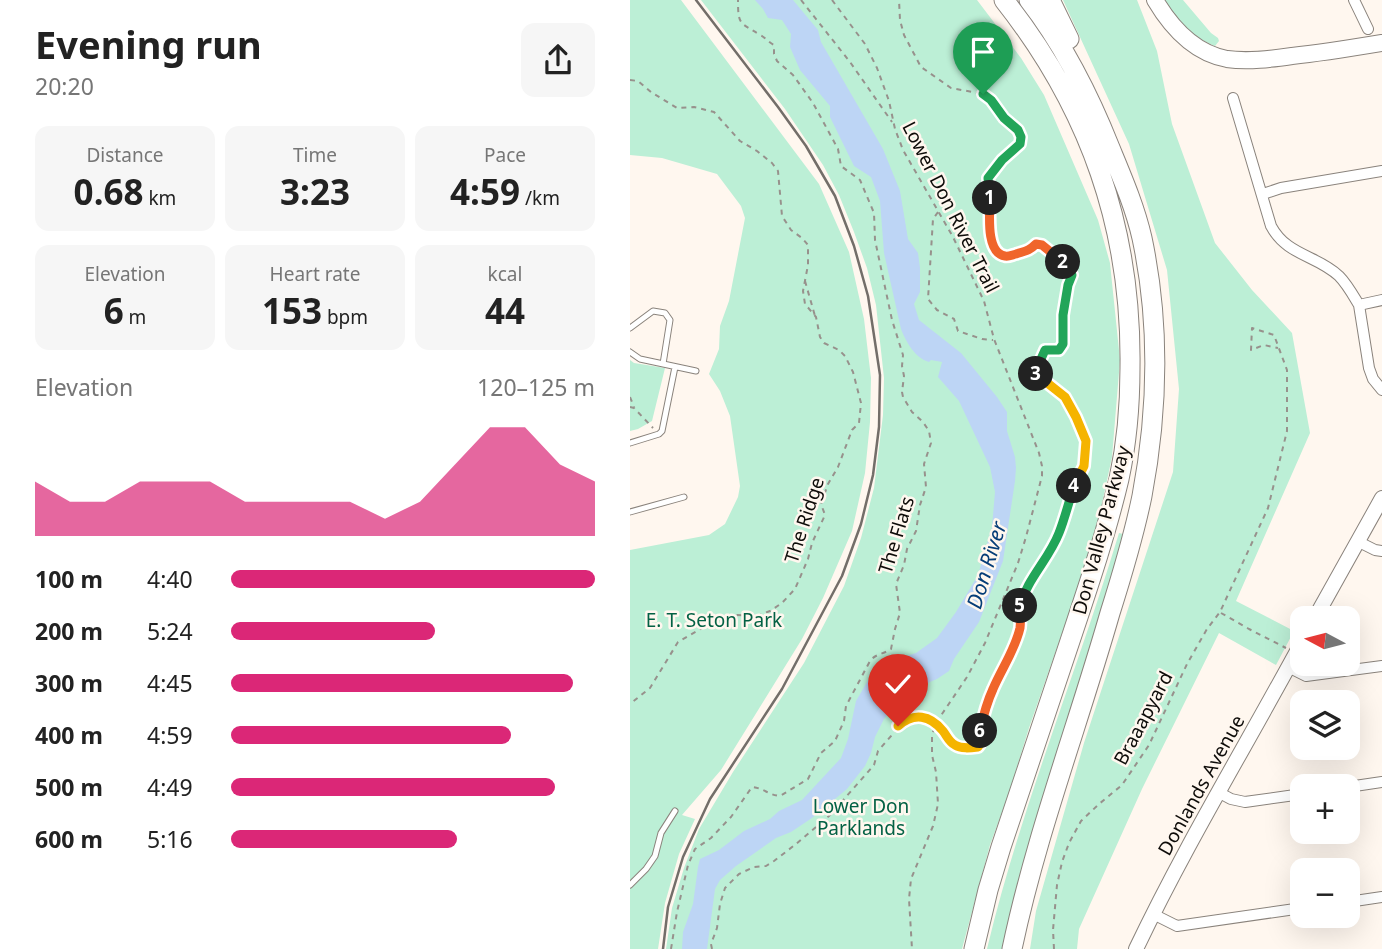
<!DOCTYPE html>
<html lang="en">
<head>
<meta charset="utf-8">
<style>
  body { margin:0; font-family:"Noto Sans",sans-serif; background:#f6f6f6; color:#222; height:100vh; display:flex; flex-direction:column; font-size:26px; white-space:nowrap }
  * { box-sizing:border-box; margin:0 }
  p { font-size:23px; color:#767676 }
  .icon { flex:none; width:38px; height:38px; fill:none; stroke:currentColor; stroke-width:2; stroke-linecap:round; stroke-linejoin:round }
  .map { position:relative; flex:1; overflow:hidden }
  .drawer { display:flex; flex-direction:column; background:#fff; width:630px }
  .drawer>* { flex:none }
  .needle { width:46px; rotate:277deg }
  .controls { position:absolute; left:660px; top:606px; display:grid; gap:14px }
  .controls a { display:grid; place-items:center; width:70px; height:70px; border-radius:14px; background:#fff; box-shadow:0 7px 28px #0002; font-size:35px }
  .pin { position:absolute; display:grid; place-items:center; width:60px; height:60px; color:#fff; margin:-72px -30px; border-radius:50% 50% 50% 0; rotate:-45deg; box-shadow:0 0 7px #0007 }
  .pin .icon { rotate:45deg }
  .km { position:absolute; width:35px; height:35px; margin:-18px; border-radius:50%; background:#222; color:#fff; font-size:19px; line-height:35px; text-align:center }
  .round { display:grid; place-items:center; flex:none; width:74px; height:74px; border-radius:14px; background:#f6f6f6 }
  .overview { display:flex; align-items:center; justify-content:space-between; height:119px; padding:0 35px }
  h1 { font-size:38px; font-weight:700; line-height:52px }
  .metrics { display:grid; grid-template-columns:repeat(3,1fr); gap:10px; height:119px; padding:7px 35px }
  .metrics div { display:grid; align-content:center; border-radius:14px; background:#f6f6f6; text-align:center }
  .metrics b { font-size:35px; font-weight:700 }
  .metrics small { font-size:19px; font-weight:400 }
  .metrics p { font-size:19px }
  .chart { height:196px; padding:14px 35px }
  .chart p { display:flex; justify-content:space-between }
  .chart svg { width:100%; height:126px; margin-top:7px; fill:#db2777; opacity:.7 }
  ul { padding:0 35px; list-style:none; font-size:23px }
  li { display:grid; grid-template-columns:112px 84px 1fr; align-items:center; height:52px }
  li i { height:18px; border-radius:9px; background:#db2777 }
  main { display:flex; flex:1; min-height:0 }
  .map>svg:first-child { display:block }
</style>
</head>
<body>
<main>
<section class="drawer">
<div class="overview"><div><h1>Evening run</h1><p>20:20</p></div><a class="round"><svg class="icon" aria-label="share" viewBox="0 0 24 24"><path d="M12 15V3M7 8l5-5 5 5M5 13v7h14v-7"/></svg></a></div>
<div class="metrics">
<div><p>Distance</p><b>0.68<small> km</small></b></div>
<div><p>Time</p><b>3:23</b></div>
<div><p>Pace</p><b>4:59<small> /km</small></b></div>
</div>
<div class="metrics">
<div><p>Elevation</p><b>6<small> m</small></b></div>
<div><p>Heart rate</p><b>153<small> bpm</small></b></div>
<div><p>kcal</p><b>44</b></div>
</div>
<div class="chart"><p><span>Elevation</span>120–125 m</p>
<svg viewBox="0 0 160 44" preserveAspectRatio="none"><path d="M0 44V25L10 32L20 32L30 25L40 25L50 25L60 32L70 32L80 32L90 32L100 38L110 32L120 19L130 6L140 6L150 19L160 25V44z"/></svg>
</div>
<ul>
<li><b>100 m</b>4:40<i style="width:100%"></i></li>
<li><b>200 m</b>5:24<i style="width:56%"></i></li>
<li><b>300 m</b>4:45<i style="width:94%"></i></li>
<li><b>400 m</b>4:59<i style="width:77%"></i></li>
<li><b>500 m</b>4:49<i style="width:89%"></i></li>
<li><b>600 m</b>5:16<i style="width:62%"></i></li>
</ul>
</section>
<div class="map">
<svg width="752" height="949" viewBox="0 0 752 949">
  <rect width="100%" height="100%" fill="#fff7ef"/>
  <path fill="#bcefd6" d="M0 0H51L189 184 219 252 234 319 241 378 240 422 235 473 222 531 193 598 172 639 91 770 52 815 65 819 49 854 35 903 28 949H0V550L79 535 95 524 108 497 110 486 100 416 90 391 79 374 89 349 90 326 99 301 115 218 111 206 87 174 32 158 0 155Z
    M71 0H347L391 58 414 95 468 220 480 263 490 360 482 457 470 513 454 570 399 728 379 793 360 845 332 949H36L42 908 54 868 69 829 103 772 174 663 214 586 231 538 244 488 253 415 254 378 246 305 237 268 224 232 209 195 193 165 155 109Z
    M433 0H507L527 51 542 124 585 243 622 290 662 333 680 433 606 601 664 631 646 665 589 633 512 789 449 929 447 949H400L406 911 454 743 543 472 549 389 537 270 499 144Z
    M533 0H553L581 33 588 38 589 41 585 46C564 38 545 20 533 0Z
    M0 360 4 363 35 368 22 421 8 429 0 431Z
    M489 533 493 534 490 548 390 879 372 949H357C391 807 447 672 489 533Z"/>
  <path fill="#bdd5f5" d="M125 0H163L188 30 191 42 253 149 270 191 278 239 288 253 290 268V292L284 304 289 320 331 353 367 397 377 412V431L385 457 386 468 385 481 373 561 349 622 324 659 319 671 307 679 293 685 266 703 254 719 245 737 241 753 235 766 217 789 182 818 161 832 146 838 106 866 90 880 85 889 77 949H52L53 932 63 904 68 867 70 859 89 850 114 831 140 819 149 811 172 800 211 758 218 739 226 701 240 677 257 662 286 653 307 638 326 612 348 575 362 527 365 492 360 467 329 401 308 377 312 362 301 360 299 362C285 358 276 342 271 329L254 253 250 201 241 177 224 166 200 117V106L170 70 160 47 161 34 152 20 138 18 133 9Z"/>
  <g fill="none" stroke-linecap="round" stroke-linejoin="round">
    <g stroke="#8a837c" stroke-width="7">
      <path id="service" d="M0 328 23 311 35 313 40 320 33 364
        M0 352 10 359 66 371
        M0 443 29 434 32 431 45 367
        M0 512 54 497
        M0 885 16 869 25 856 31 833 45 811"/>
    </g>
    <g stroke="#8a837c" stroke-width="12">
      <path id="minor" d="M724 0 738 29
        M603 98 641 226C657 256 687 255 709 276 717 284 723 295 729 305L739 368 743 379 752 390
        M633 194 651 188 752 171
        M729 305 752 300
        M727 541 745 550 752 551
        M658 667 676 676 752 666
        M718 787 752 782
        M588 792 601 799 615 802 672 794
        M718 902 752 897
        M523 914 547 926 672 908"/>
    </g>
    <g stroke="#8a837c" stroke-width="16">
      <path id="tertiary" d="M685 618 752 498
        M506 949C556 844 617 744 672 642"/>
    </g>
    <g stroke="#8a837c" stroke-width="18">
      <path id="secondary" d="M525 0C541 27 564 53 597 59 618 62 641 59 662 56 692 53 722 48 752 43"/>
    </g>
    <g stroke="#8a837c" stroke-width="21">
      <path id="motorway" d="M420 0 439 39
        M344 949 358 890 371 847C394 778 417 710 440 641 458 587 476 534 489 479 497 442 500 405 500 368 502 229 460 109 374 0
        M382 949C406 835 448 725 480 613 492 575 504 535 512 496 528 411 530 323 512 238 505 207 492 177 480 148 459 95 434 45 399 0"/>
    </g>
    <path stroke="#97918c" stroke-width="2" stroke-dasharray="5 5" stroke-linecap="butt" d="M171 0 220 62 262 122
      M202 0 235 44 247 68 259 101 265 129 273 150 323 237 354 301 364 339 409 453 412 466V476L396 537 388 563 355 643 337 677 310 717 302 734V755L306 772 308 804 303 826 281 879 279 899 282 949
      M0 80 8 81 21 92 47 108 64 107 84 112 110 141 127 151 142 163 148 171 152 216 161 230 172 238 178 245V265L173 291 175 304 186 317 190 337 194 343 209 350 215 356 223 372 231 403 229 423 222 430 208 467 198 484 191 504 195 515 182 543 178 559 165 589 152 603 140 611 127 616 107 615 86 620 48 642 20 688 0 704
      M308 212 303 219 298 299 307 310 324 319 328 331 352 339 363 340
      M175 281 185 316
      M0 397 4 407
      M0 407 4 408 23 428
      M591 613 619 629 656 648
      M41 949 47 912 58 865 65 849 81 838 101 817 122 787C134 788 138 795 150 796L178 779 191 753 205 741 214 721 216 706 240 661C245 654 254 654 261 649L265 629 270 613 266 584 274 565 277 549 286 531 290 505 296 487 294 464 301 443 299 431 293 422 282 412 273 397 272 392 274 376 272 366 273 355 262 320 245 240 244 213 230 180 211 166 208 149 183 103 163 75 147 61 144 54V45C138 42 136 38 130 35 110 22 108 26 108 0
      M82 949 81 944 87 928 90 904 95 888 109 874 124 867 136 866 144 861 166 844 199 816 244 765 248 751 275 720 288 716 295 718 307 724 324 745 338 749 348 747 352 741 350 730 353 715 363 687 374 668 384 646 390 626V606L394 591 410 567 429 534 444 485 454 466 456 441 446 417 435 397 406 374 407 368 415 350H429L433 344V315L438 285 442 275 439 268 426 255 412 245 406 244 400 251 377 257 368 253 361 241 359 223 360 200 357 178 372 160 390 144 391 137 388 130 367 111 361 100 353 94 321 88 291 67 274 35 270 20 269 0
      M424 949 423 930 427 885 432 862 439 843 451 821 469 804 492 785 519 745 557 664 577 629 590 612 638 508 657 431V370L644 335 622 328 621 350 634 345 648 348"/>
    <use href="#service" stroke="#fff" stroke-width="5"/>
    <use href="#minor" stroke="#fff" stroke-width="10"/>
    <use href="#tertiary" stroke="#fff" stroke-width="14"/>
    <use href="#secondary" stroke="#fff" stroke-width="16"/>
    <use href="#motorway" stroke="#fff" stroke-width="19"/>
    <path stroke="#736e69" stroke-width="2.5" d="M33 949 38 907 53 857 80 799 152 689 212 576 231 524 243 475 249 427 250 375 238 296 224 246 205 196 176 146 148 107 66 0"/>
  </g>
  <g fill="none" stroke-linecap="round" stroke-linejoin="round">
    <g stroke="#fff" stroke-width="14">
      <path id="split-1" d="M353 94 361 100 374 118 388 130 391 137 390 144 372 160 358 178 360 198"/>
    </g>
    <g stroke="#fff" stroke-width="14">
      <path id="split-2" d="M360 198C360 212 355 253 375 256 378 257 382 255 386 254 395 251 399 251 406 244L412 245 433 262"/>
    </g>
    <g stroke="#fff" stroke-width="14">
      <path id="split-3" d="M406 374 407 368 415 350H429L433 344V315L438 285 442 275 439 268 433 262"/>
    </g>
    <g stroke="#fff" stroke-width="14">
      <path id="split-4" d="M406 374 435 397 446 417 456 441 454 466 444 486"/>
    </g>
    <g stroke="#fff" stroke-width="14">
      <path id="split-5" d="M390 606C397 579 419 559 429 533 435 518 439 501 444 486"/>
    </g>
    <g stroke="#fff" stroke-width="14">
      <path id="split-6" d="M350 731C353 717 357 702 363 689 372 668 385 650 390 628 391 621 390 613 390 606"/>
    </g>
    <g stroke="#fff" stroke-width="14">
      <path id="split-7" d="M268 726C284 712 300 715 313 731 317 736 319 742 325 745 331 749 340 748 348 747L352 741 350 731"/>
    </g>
    <use href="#split-1" stroke="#22a559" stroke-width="9"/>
    <use href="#split-2" stroke="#f0652b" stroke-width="9"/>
    <use href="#split-3" stroke="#22a559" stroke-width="9"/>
    <use href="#split-4" stroke="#f5b400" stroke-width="9"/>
    <use href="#split-5" stroke="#22a559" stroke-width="9"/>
    <use href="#split-6" stroke="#f0652b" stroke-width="9"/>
    <use href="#split-7" stroke="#f5b400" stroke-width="9"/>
  </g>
  <g text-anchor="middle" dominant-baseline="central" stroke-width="5" stroke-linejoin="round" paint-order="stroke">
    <g font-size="19" fill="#0e0c09" stroke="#fff7ef">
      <text transform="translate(321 207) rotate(63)">Lower Don River Trail</text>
      <text transform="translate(174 520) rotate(-72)">The Ridge</text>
      <text transform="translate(471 530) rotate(-75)">Don Valley Parkway</text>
      <text transform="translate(266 535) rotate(-73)">The Flats</text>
      <text transform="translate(513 718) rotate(-62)">Braaapyard</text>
      <text transform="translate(571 785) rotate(-61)">Donlands Avenue</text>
    </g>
    <g font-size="19" fill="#036144" stroke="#fff7ef">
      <text x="84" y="620">E. T. Seton Park</text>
      <text x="231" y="806">Lower Don<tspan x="231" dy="22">Parklands</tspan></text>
    </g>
    <g font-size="21" font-style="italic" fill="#053d78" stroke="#fff7ef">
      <text transform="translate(356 565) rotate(-73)">Don River</text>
    </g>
  </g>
</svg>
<div class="controls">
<a><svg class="needle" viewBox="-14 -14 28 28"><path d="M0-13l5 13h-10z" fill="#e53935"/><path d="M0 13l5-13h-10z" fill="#767676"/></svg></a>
<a><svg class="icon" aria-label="layers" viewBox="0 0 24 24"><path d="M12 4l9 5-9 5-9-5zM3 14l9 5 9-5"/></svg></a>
<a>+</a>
<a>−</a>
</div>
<div class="pin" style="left:353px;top:94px;background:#1e9e55"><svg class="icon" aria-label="arrive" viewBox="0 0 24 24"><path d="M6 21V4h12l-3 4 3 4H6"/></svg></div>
<div class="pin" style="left:268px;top:726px;background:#d93025"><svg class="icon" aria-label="check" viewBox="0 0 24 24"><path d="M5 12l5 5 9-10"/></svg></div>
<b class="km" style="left:360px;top:198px">1</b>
<b class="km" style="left:433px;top:262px">2</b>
<b class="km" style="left:406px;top:374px">3</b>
<b class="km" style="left:444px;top:486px">4</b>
<b class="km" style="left:390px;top:606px">5</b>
<b class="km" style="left:350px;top:731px">6</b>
</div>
</main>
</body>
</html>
